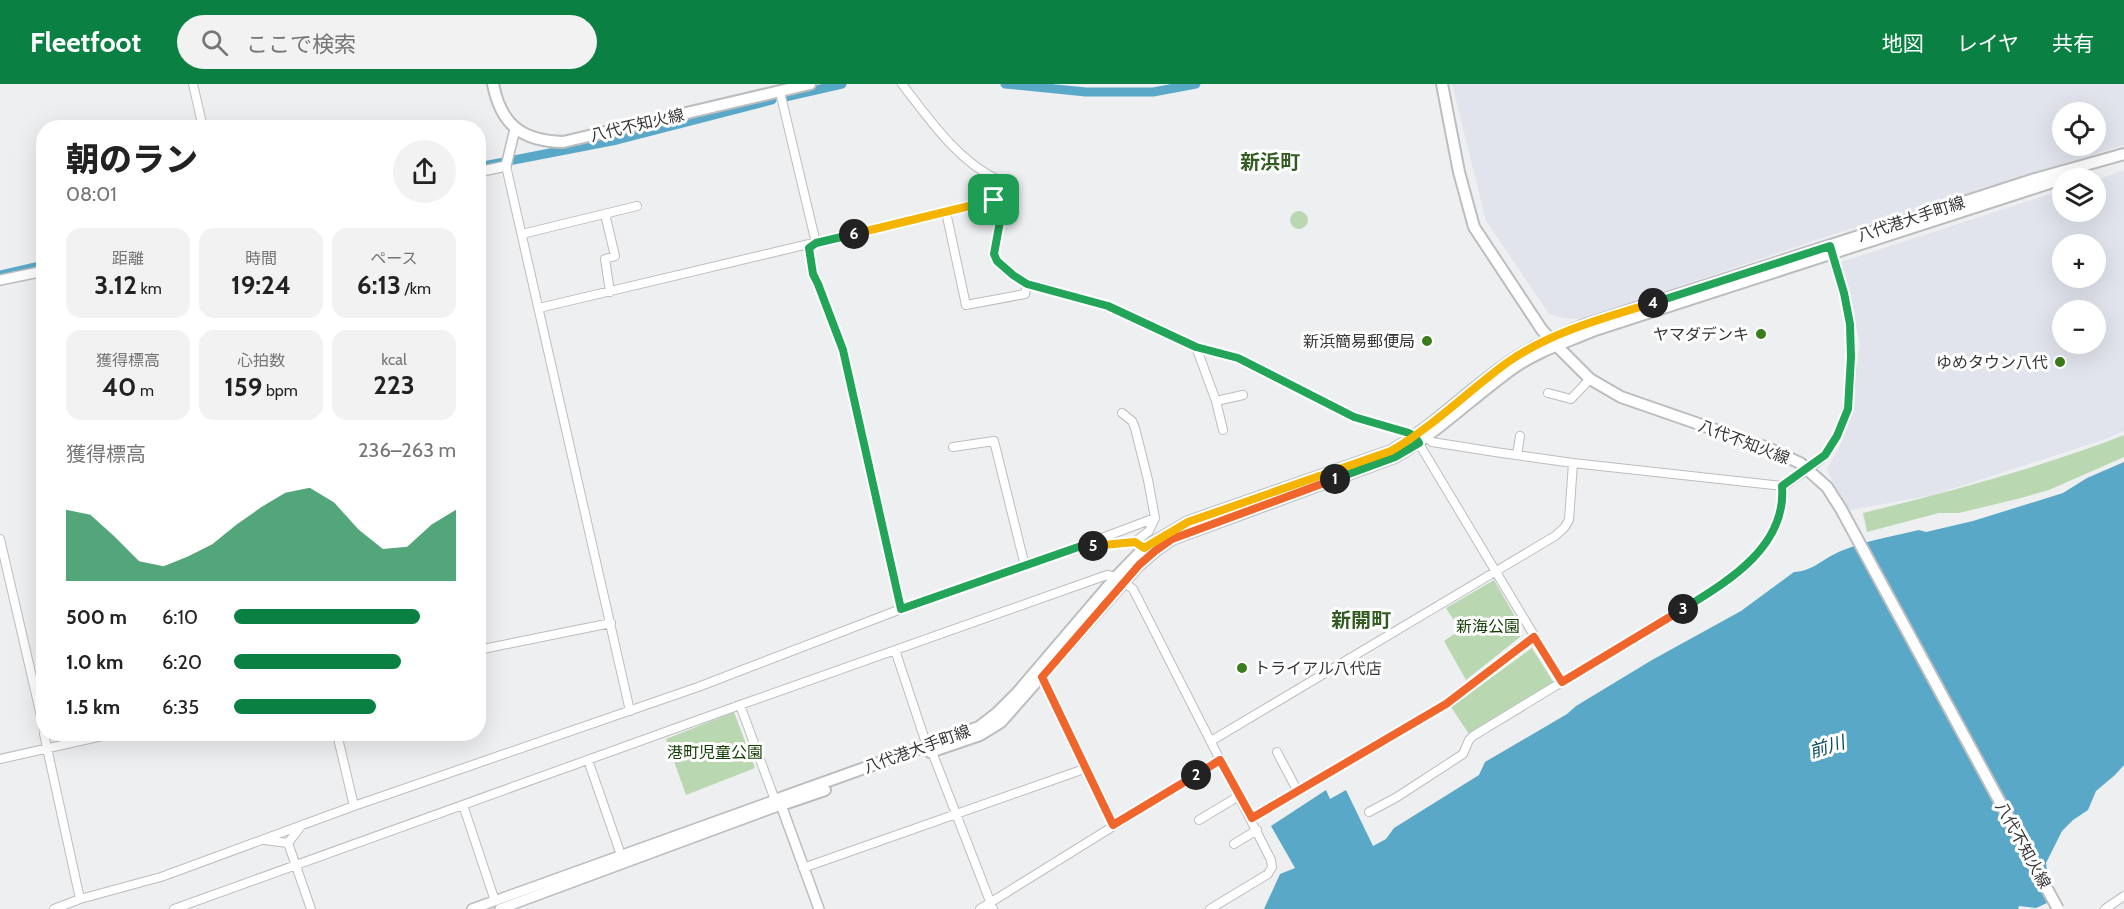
<!DOCTYPE html>
<html lang="ja">
<head>
<meta charset="utf-8">
<style>
  body { margin:0; font-family:Cabin,"Noto Sans JP",sans-serif; background:#f2f2f2; color:#222; height:100vh; display:flex; flex-direction:column; font-size:22px; white-space:nowrap }
  * { box-sizing:border-box; margin:0 }
  p { font-size:20px; color:#767676 }
  .icon { flex:none; width:33px; height:33px; fill:none; stroke:currentColor; stroke-width:2; stroke-linecap:round; stroke-linejoin:round }
  .map { position:relative; flex:1; overflow:hidden }
  .details { position:absolute; left:36px; top:36px; width:450px; height:621px; display:flex; flex-direction:column; background:#fff; border-radius:24px; box-shadow:0 6px 24px #0002 }
  .details>* { flex:none }
  .buttons { position:absolute; left:2052px; top:18px; display:grid; gap:12px }
  .buttons a { display:grid; place-items:center; width:54px; height:54px; border-radius:50%; background:#fff; box-shadow:0 6px 24px #0002; font-size:30px }
  .pin { position:absolute; display:grid; place-items:center; width:51px; height:51px; color:#fff; margin:-26px; border-radius:12px; box-shadow:0 3px 9px #0006 }
  .km { position:absolute; width:30px; height:30px; margin:-15px; border-radius:50%; background:#222; color:#fff; font-size:16px; line-height:30px; text-align:center }
  .round { display:grid; place-items:center; flex:none; width:63px; height:63px; border-radius:32px; background:#f2f2f2 }
  .head { display:flex; align-items:center; justify-content:space-between; height:102px; padding:0 30px }
  h1 { font-size:33px; font-weight:800; line-height:45px }
  .metrics { display:grid; grid-template-columns:repeat(3,1fr); gap:9px; height:102px; padding:6px 30px }
  .metrics div { display:grid; align-content:center; border-radius:15px; background:#f2f2f2; text-align:center }
  .metrics b { font-size:26px; font-weight:800 }
  .metrics small { font-size:16px; font-weight:400 }
  .metrics p { font-size:16px }
  .chart { height:168px; padding:12px 30px }
  .chart p { display:flex; justify-content:space-between }
  .chart svg { width:100%; height:108px; margin-top:6px; fill:#0b8043; opacity:.7 }
  ul { padding:0 30px; list-style:none; font-size:20px }
  li { display:grid; grid-template-columns:96px 72px 1fr; align-items:center; height:45px }
  li i { height:15px; border-radius:8px; background:#0b8043 }
  header { display:flex; align-items:center; gap:36px; box-sizing:border-box; height:84px; padding:0 30px; background:#0b8043; color:#fff }
  header strong { font-size:28px }
  nav { display:flex; gap:33px; margin-inline-start:auto; font-size:21px }
  .search { width:420px; height:54px; background:#f2f2f2; display:flex; align-items:center; gap:15px; box-sizing:border-box; padding:0 21px; border-radius:33px; color:#767676; font-size:22px }
  .map>svg:first-child { display:block }
</style>
</head>
<body>
<header>
<strong>Fleetfoot</strong>
<div class="search"><svg class="icon" aria-label="search" viewBox="0 0 24 24"><circle cx="10" cy="10" r="6"/><path d="M15 15l6 6"/></svg>ここで検索</div>
<nav><a>地図</a><a>レイヤ</a><a>共有</a></nav>
</header>
<div class="map">
<svg width="2124" height="825" viewBox="0 0 2124 825">
  <rect width="100%" height="100%" fill="#eeeff1"/>
  <path fill="#e1e4ed" fill-rule="evenodd" d="M1452 0H2124V61L1822 154 1633 218 1577 235 1563 234 1549 230 1486 137ZM2062 28H2096V62H2062Z
    M2124 86V347L2106 355 1933 411 1845 427 1827 385 1840 362 1854 311 1860 259 1841 178 2062 106V128H2096V96ZM2062 160H2096V194H2062ZM2062 226H2096V260H2062Z"/>
  <path fill="#b9d8b1" d="M1290 136a9 9 0 1 1 18 0a9 9 0 1 1-18 0Z
    M2124 351V373L2049 406 2021 414 1959 429H1939L1867 448 1863 429C1951 407 2040 384 2124 351Z
    M1494 496 1521 543 1520 553 1466 596 1444 557 1460 546 1446 524Z
    M1532 564 1554 599 1469 650 1451 623Z
    M734 628 755 684 686 711 666 655Z"/>
  <path fill="#5aa8c8" d="M2124 378V681L2115 691 2096 707 2088 726 2073 736 2062 747 2046 779 2048 795 2052 805 2047 819 2036 824 2019 822 2018 825H1264L1280 790 1295 784 1271 742 1326 706 1330 715 1346 706 1373 762 1386 755 1394 744 1479 691 1485 678 1567 630 1576 622 1652 576 1741 527 1794 488C1812 488 1825 473 1841 467 1865 457 1893 452 1919 446L1926 448 1973 437 2063 409 2087 394Z"/>
  <g fill="none" stroke-linecap="round" stroke-linejoin="round">
    <path stroke="#5aa8c8" stroke-width="9" d="M1005 0 1086 8H1153L1196 0
      M785 13 842 0
      M478 83 617 56 772 16
      M0 191 44 181"/>
    <g stroke="#bcbdbf" stroke-width="10">
      <path id="minor" d="M193 0 203 44
        M902 0C929 35 957 76 998 96L999 102 994 116
        M780 8 816 159
        M506 82 630 627
        M946 128 966 221 1025 210 1027 199
        M605 130 615 172 605 175 610 208
        M522 150 637 122
        M815 160 809 164 813 190 818 200 843 266 901 525
        M539 224 994 116 1003 121 994 169 997 177 1013 191 1027 199 1108 222 1196 263 1238 274 1354 333 1399 346 1415 353 1562 598
        M1196 263 1216 317 1223 346
        M1548 309 1571 315 1590 295
        M1216 317 1243 311
        M1122 329 1132 337 1135 344 1148 396 1155 434
        M1422 349 1432 358 1495 368 1573 379 1782 402 1786 401C1798 390 1816 383 1826 370 1858 330 1855 257 1844 210 1840 195 1833 181 1831 166
        M953 363 994 357 1025 482
        M1517 371 1520 352
        M0 455 44 645
        M1086 460 1155 434 1149 447 1135 458
        M478 566 611 539
        M895 566 927 662 932 668 993 825
        M1040 588 1114 741
        M740 621 775 716
        M44 650 80 815
        M337 650 354 722
        M1211 657 1555 452 1564 444 1569 436 1573 379
        M1277 668 1298 708
        M0 675 111 650
        M588 676 621 771
        M463 721 495 817
        M1369 728 1397 713 1463 670 1469 656 1473 652 1710 508C1746 483 1786 452 1782 402
        M1252 734 1446 620 1534 553
        M1199 736 1239 712
        M264 756 288 759 302 741
        M288 759 311 825
        M1234 760 1257 746
        M803 784 1087 684
        M54 825 80 815 161 793 354 722 698 603 901 525 1084 461 1092 462 1135 458 1144 464
        M174 825 740 621 1107 491 1116 493 1133 505 1271 776 1272 783 1268 790 1210 825
        M980 825 1220 676
        M2105 825 2124 812"/>
    </g>
    <g stroke="#bcbdbf" stroke-width="12">
      <path id="tertiary" d="M478 88 506 82 515 45
        M0 196 44 187
        M472 825 775 716 781 721 819 825
        M500 825 781 721"/>
    </g>
    <g stroke="#bcbdbf" stroke-width="14">
      <path id="secondary" d="M493 0C501 41 522 57 563 58L810 0
        M1442 0 1459 88 1474 143 1542 246 1557 262 1590 295 1621 313 1768 364 1800 379
        M930 668 980 651 1001 638 1139 481 1155 467 1172 455 1395 373C1438 348 1472 314 1512 285 1537 267 1567 258 1595 246L2062 95
        M775 716 979 643 997 629 1017 609 1116 493 1144 464 1188 438 1391 367C1434 342 1468 306 1509 278 1532 262 1559 252 1584 241L2035 95 2124 70
        M781 721 825 706"/>
    </g>
    <use href="#minor" stroke="#fff" stroke-width="8"/>
    <use href="#tertiary" stroke="#fff" stroke-width="9"/>
    <use href="#secondary" stroke="#fff" stroke-width="10"/>
    <g stroke="#bcbdbf" stroke-width="14" stroke-linecap="butt">
      <path id="secondary-bridge" d="M1800 379 1827 403 1841 425 2058 825"/>
    </g>
    <use href="#secondary-bridge" stroke="#fff" stroke-width="10"/>
  </g>
  <g fill="none" stroke-linecap="round" stroke-linejoin="round">
    <g stroke="#fff" stroke-width="12">
      <path id="split-1" d="M994 116 1003 121 994 170 997 177 1013 191 1027 200 1108 222 1196 263 1238 274 1354 333 1409 349 1415 353 1419 359 1395 373 1335 395"/>
    </g>
    <g stroke="#fff" stroke-width="12">
      <path id="split-2" d="M1196 691 1113 741 1042 593 1139 481 1155 467 1172 455 1335 395"/>
    </g>
    <g stroke="#fff" stroke-width="12">
      <path id="split-3" d="M1196 691 1220 676 1252 734 1446 620 1534 553 1562 598 1683 525"/>
    </g>
    <g stroke="#fff" stroke-width="12">
      <path id="split-4" d="M1653 219 1830 162 1844 209 1850 240 1851 273 1848 325 1837 352 1825 371 1782 402C1787 463 1727 498 1683 525"/>
    </g>
    <g stroke="#fff" stroke-width="12">
      <path id="split-5" d="M1093 462 1135 458 1144 464 1188 438 1391 367C1434 342 1468 307 1508 278 1551 248 1604 234 1653 219"/>
    </g>
    <g stroke="#fff" stroke-width="12">
      <path id="split-6" d="M854 150 816 159 809 164 813 190 818 200 843 266 901 525 1084 461 1093 462"/>
    </g>
    <g stroke="#fff" stroke-width="12">
      <path id="split-7" d="M854 150 994 116"/>
    </g>
    <use href="#split-1" stroke="#22a559" stroke-width="8"/>
    <use href="#split-2" stroke="#f0652b" stroke-width="8"/>
    <use href="#split-3" stroke="#f0652b" stroke-width="8"/>
    <use href="#split-4" stroke="#22a559" stroke-width="8"/>
    <use href="#split-5" stroke="#f5b400" stroke-width="8"/>
    <use href="#split-6" stroke="#22a559" stroke-width="8"/>
    <use href="#split-7" stroke="#f5b400" stroke-width="8"/>
  </g>
  <g fill="#3b7c1c" stroke="#fff" stroke-width="2">
    <circle cx="1761" cy="250" r="6"/>
    <circle cx="1427" cy="257" r="6"/>
    <circle cx="2060" cy="278" r="6"/>
    <circle cx="1242" cy="584" r="6"/>
  </g>
  <g text-anchor="middle" dominant-baseline="central" stroke-width="6" stroke-linejoin="round" paint-order="stroke">
    <g font-size="16" fill="#363637" stroke="#fff">
      <text transform="translate(637 41) rotate(-13)">八代不知火線</text>
      <text transform="translate(1911 135) rotate(-18)">八代港大手町線</text>
      <text transform="translate(1744 358) rotate(21)">八代不知火線</text>
      <text transform="translate(917 665) rotate(-20)">八代港大手町線</text>
      <text transform="translate(2023 761) rotate(61)">八代不知火線</text>
    </g>
    <g font-size="16" fill="#363637" stroke="#fff" text-anchor="end">
      <text x="1749" y="250">ヤマダデンキ</text>
      <text x="1415" y="257">新浜簡易郵便局</text>
      <text x="2048" y="278">ゆめタウン八代</text>
      <text x="1254" y="584" text-anchor="start">トライアル八代店</text>
    </g>
    <g font-size="16" fill="#113c02" stroke="#fff">
      <text x="1488" y="542">新海公園</text>
      <text x="715" y="668">港町児童公園</text>
    </g>
    <g font-size="18" font-style="italic" fill="#094d63" stroke="#fff">
      <text transform="translate(1827 663) rotate(-17)">前川</text>
    </g>
    <g font-size="20" font-weight="bold" fill="#325c21" stroke="#fff">
      <text x="1270" y="78">新浜町</text>
      <text x="1361" y="536">新開町</text>
    </g>
  </g>
</svg>
<div class="buttons">
<a><svg class="icon" aria-label="locate" viewBox="0 0 24 24"><circle cx="12" cy="12" r="6"/><path d="M12 2v4M12 18v4M2 12h4M18 12h4"/></svg></a>
<a><svg class="icon" aria-label="layers" viewBox="0 0 24 24"><path d="M12 4l9 5-9 5-9-5zM3 14l9 5 9-5"/></svg></a>
<a>+</a>
<a>−</a>
</div>
<div class="pin" style="left:994px;top:116px;background:#1e9e55"><svg class="icon" aria-label="arrive" viewBox="0 0 24 24"><path d="M6 21V4h12l-3 4 3 4H6"/></svg></div>
<b class="km" style="left:1335px;top:395px">1</b>
<b class="km" style="left:1196px;top:691px">2</b>
<b class="km" style="left:1683px;top:525px">3</b>
<b class="km" style="left:1653px;top:219px">4</b>
<b class="km" style="left:1093px;top:462px">5</b>
<b class="km" style="left:854px;top:150px">6</b>
<section class="details">
<div class="head"><div><h1>朝のラン</h1><p>08:01</p></div><a class="round"><svg class="icon" aria-label="share" viewBox="0 0 24 24"><path d="M12 15V3M7 8l5-5 5 5M5 13v7h14v-7"/></svg></a></div>
<div class="metrics">
<div><p>距離</p><b>3.12<small> km</small></b></div>
<div><p>時間</p><b>19:24</b></div>
<div><p>ペース</p><b>6:13<small> /km</small></b></div>
</div>
<div class="metrics">
<div><p>獲得標高</p><b>40<small> m</small></b></div>
<div><p>心拍数</p><b>159<small> bpm</small></b></div>
<div><p>kcal</p><b>223</b></div>
</div>
<div class="chart"><p><span>獲得標高</span>236–263 m</p>
<svg viewBox="0 0 160 44" preserveAspectRatio="none"><path d="M0 44V15L10 17L20 26L30 36L40 38L50 34L60 29L70 21L80 14L90 8L100 6L110 12L120 23L130 31L140 30L150 21L160 15V44z"/></svg>
</div>
<ul>
<li><b>500 m</b>6:10<i style="width:84%"></i></li>
<li><b>1.0 km</b>6:20<i style="width:75%"></i></li>
<li><b>1.5 km</b>6:35<i style="width:64%"></i></li>
</ul>
</section>
</div>
</body>
</html>
